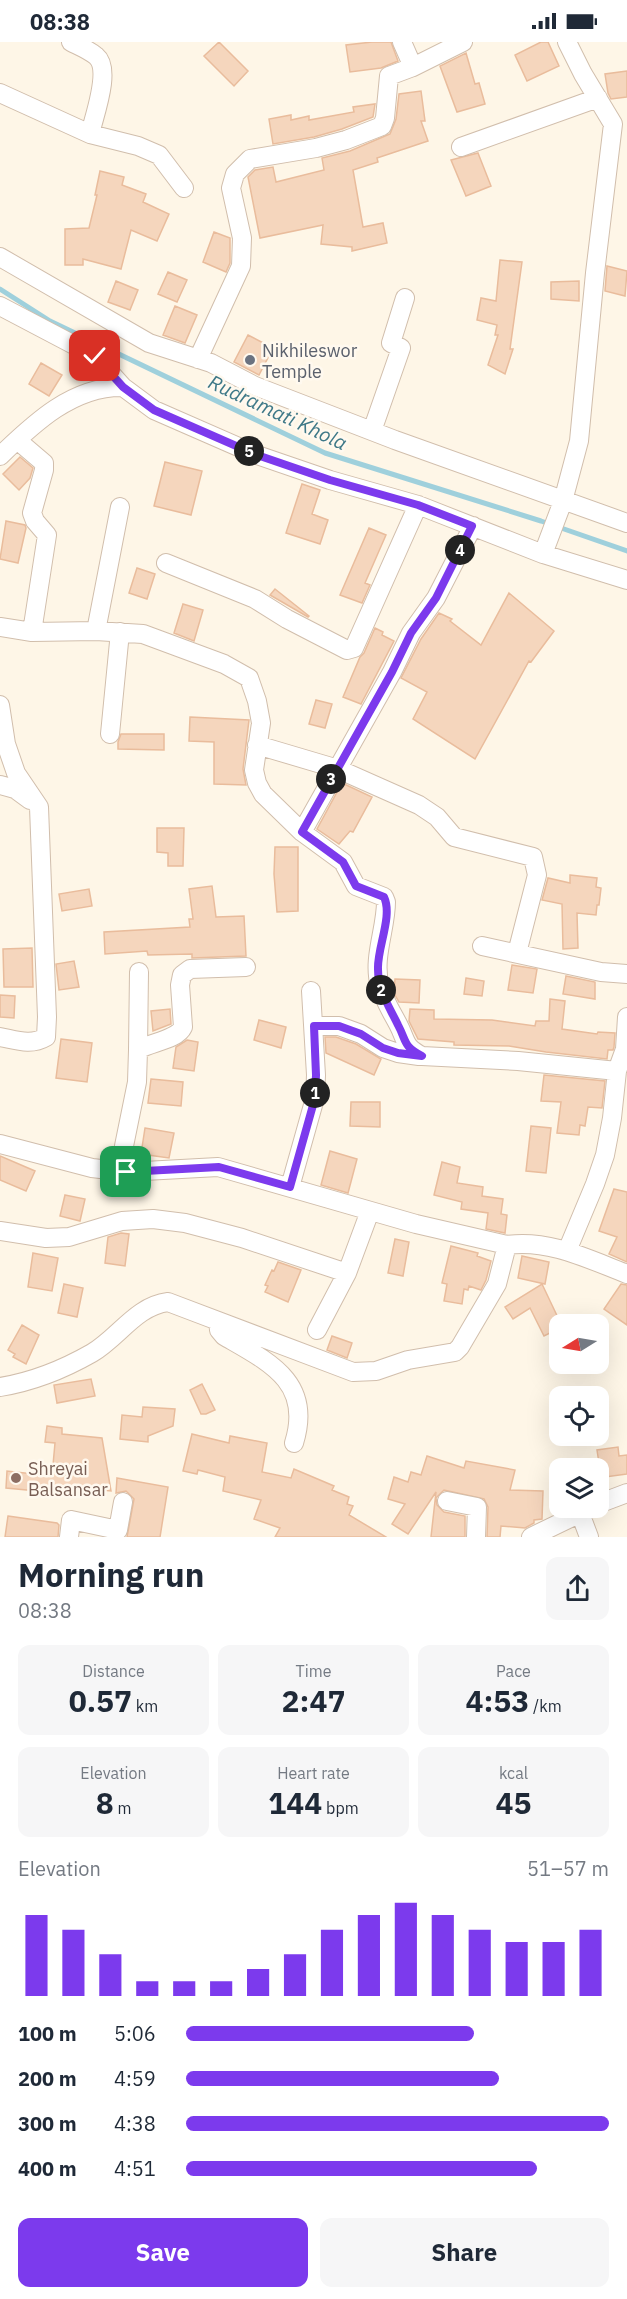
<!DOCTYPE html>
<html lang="en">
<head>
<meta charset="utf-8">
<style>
  body { margin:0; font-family:"IBM Plex Sans",sans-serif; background:#f6f6f7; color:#1f2937; height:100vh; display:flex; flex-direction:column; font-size:22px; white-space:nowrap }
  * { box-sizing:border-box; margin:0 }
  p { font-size:20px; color:#747a83 }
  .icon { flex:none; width:33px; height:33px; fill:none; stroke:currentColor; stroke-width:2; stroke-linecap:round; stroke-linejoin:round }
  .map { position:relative; height:1495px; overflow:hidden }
  .drawer { display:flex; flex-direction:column; background:#fff; flex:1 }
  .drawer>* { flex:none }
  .needle { width:39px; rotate:259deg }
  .fabs { position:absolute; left:549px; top:1272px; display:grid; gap:12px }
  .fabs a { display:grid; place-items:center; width:60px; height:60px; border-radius:12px; background:#fff; box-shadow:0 6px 24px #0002; font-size:30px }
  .pin { position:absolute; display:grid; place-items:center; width:51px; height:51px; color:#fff; margin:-26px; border-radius:12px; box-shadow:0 3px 9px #0006 }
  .km { position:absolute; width:30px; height:30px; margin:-15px; border-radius:50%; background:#222; color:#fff; font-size:16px; line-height:30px; text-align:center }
  .round { display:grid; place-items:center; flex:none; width:63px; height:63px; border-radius:12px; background:#f6f6f7 }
  .overview { display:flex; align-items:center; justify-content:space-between; height:102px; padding:0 18px }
  h1 { font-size:33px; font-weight:700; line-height:45px }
  .metrics { display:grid; grid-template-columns:repeat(3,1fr); gap:9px; height:102px; padding:6px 18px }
  .metrics div { display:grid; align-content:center; border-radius:12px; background:#f6f6f7; text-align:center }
  .metrics b { font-size:30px; font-weight:700 }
  .metrics small { font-size:16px; font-weight:400 }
  .metrics p { font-size:16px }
  .chart { height:168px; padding:12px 18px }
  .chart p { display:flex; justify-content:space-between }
  .chart svg { width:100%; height:108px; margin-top:6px; stroke:#7c3aed; stroke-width:6 }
  .button { display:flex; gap:12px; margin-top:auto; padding:12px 18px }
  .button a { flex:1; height:69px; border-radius:12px; background:#7c3aed; color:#fff; font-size:24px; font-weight:700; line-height:69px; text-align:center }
  .button a+a { background:#f6f6f7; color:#1f2937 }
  ul { padding:0 18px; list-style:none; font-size:20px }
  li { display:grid; grid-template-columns:96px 72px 1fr; align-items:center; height:45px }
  li i { height:15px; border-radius:8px; background:#7c3aed }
  .status { display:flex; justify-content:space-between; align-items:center; height:42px; padding:0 30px; background:#fff; direction:ltr }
  .status svg { height:16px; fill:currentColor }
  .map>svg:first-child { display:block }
</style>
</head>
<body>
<div class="status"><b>08:38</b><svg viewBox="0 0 49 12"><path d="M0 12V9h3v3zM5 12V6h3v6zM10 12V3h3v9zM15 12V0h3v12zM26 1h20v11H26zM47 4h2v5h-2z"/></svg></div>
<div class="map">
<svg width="627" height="1495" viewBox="0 0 627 1495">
  <rect width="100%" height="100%" fill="#fef6e7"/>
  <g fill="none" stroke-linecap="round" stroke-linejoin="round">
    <path stroke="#9fd0dc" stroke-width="5" d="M0 247 50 279 325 411 541 479 627 509"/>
  </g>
  <path fill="#f5d6bd" stroke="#e9bc9c" stroke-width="1.5" d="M219 0 248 29 234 44 204 14Z
    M372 0H391L398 19 381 26 350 30 346 3Z
    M541 0H548L559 24 527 39 515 13Z
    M466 11 475 42 479 41 485 62 457 70 440 24Z
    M627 29V55L611 57 608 51 605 32Z
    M421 49 425 79H421L428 99 377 116 378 120 353 128 363 185 383 181 387 201 352 209V205L321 202 323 183 260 196 248 135 255 128 273 125 276 140 324 128 322 116 350 109 390 92 396 77 399 52Z
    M375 62 373 75 342 87 314 95 273 102 269 77 291 73V78L309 74V78L354 70 353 65Z
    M478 111 491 144 466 154 451 118Z
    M100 129 124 135 122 143 146 152 143 160 169 172 157 199 131 188 121 227 83 217V223H65V187L89 186 97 153H95Z
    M214 190 230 196V221L226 230 203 220Z
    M500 218 522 220 510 307H513L505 332 488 323 498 293H495L497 283 477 278 481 256 496 259Z
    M607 224 627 229 625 254 605 249Z
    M168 230 187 238 177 260 158 252Z
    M116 239 138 248 130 268 108 260Z
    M579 239V259L551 257V240Z
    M175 264 197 273 185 301 163 293Z
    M248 293 273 306 259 333 234 320Z
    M41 321 62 333 49 354 29 342Z
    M20 415 33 426 30 436 19 448 3 432Z
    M165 420 202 429 191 473 154 464Z
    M302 442 320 448 312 472 328 478 320 502 286 491Z
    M6 479 25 483 26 486 18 521 0 517Z
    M369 486 386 493 365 541 370 543 362 561 340 553Z
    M137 526 155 532 147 557 129 551Z
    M275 547 309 574 308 575 270 553Z
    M509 551 554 589 531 620 529 619 475 717 413 677 427 650 401 636 421 597 439 571 452 577 450 579 481 603Z
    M183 562 203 568 194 599 174 591Z
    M375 586 383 590 382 593 394 599 361 662 343 655 360 615 364 611Z
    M316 658 332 662 325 686 309 682Z
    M190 675 249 678 243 727 246 743 214 742V700L189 699Z
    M121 692H164V708L118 707V700Z
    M342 741 372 755 353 790 350 789 339 802 317 787Z
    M157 786H184L183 824H168V811L157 810Z
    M275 805H298V869L277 870 274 832Z
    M570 833 597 836 596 845 601 846 599 863H597L596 873 577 871 578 906 563 907 562 862 542 858 548 836 570 841Z
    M212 844 216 875 244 874 246 914 192 916V912L148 913 147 909 105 912 104 890 190 885 189 877H193L189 847Z
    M89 847 92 864 62 869 59 852Z
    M32 906 33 945H4L3 907Z
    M74 919 79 945 59 948 56 922Z
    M512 923 537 927 533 951 508 948Z
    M566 934 595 940V957L563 952Z
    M466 936 484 939 482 954 464 952Z
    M395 937 420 938 419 961 399 960 394 951Z
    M0 953 15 954 14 976 0 975Z
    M550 957 565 959 562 987 597 992 598 990 615 991 614 1005 613 1008H608L607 1017 546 1010 509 1004 454 1003V1000L418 997 409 979 410 967 434 968V977L492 978 535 984 536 979H549Z
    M170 967 171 982 153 989 151 969Z
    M259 978 286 985 281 1006 254 998Z
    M325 995H336L356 1002 381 1017 374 1033 326 1011Z
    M61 997 92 1001 87 1040 56 1036Z
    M187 998 198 1000 194 1029 173 1026 176 1005Z
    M544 1033 605 1039 602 1066 588 1065 585 1084 580 1083 579 1093 557 1091 561 1060 541 1059Z
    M151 1037 183 1040 181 1064 148 1061Z
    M351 1060H380V1085L350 1084Z
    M531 1084 551 1086 546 1131 526 1129Z
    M145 1086 174 1091 169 1116 141 1112Z
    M330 1109 357 1117 348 1151 321 1143Z
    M0 1114 35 1129 26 1149 0 1138Z
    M442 1120 460 1125 457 1141 483 1145 482 1154 503 1157 501 1172 507 1173 505 1191 486 1187 488 1171 461 1167 462 1160 434 1153Z
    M614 1147 627 1150V1220L609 1212 617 1195 599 1189Z
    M65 1153 85 1157 80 1179 60 1174Z
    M121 1191 129 1192 125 1224 105 1221 108 1195Z
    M395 1197 409 1200 403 1234 388 1231Z
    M451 1204 478 1211 477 1214 491 1219 486 1238 481 1248 469 1244 468 1248 464 1247 462 1262 444 1259 447 1242 442 1241Z
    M33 1211 58 1216 52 1249 28 1245Z
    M522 1214 549 1220 545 1242 518 1236Z
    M278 1220 301 1228 288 1260 265 1250 268 1244 265 1243 272 1228 274 1229Z
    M64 1242 83 1246 77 1275 58 1271Z
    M542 1242 561 1282 560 1286 544 1294 530 1266 513 1277 505 1265Z
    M621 1242 627 1243V1283L604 1267Z
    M22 1283 39 1293 26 1322 13 1315 15 1312 8 1308Z
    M332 1294 352 1301 347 1316 327 1308Z
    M91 1337 95 1354 57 1361 54 1343Z
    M202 1342 215 1368 206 1372H201L190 1348Z
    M143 1365 175 1367 173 1384 148 1394V1400L120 1397 122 1373 142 1375Z
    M47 1384 62 1386V1392L102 1396 111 1449 58 1444V1451L6 1446 7 1429 52 1434 55 1401 45 1400Z
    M192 1392 229 1401 230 1394 267 1401 262 1430 291 1436 294 1427 334 1444 332 1448 349 1455 347 1462 353 1464 349 1473 386 1495H275L280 1486 254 1477 261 1458 223 1449 225 1435 198 1428 197 1432 183 1429Z
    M618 1405 619 1414 627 1413V1432L598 1436 599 1421 597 1408Z
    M427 1414 464 1426 466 1419 515 1428 510 1448 543 1449 542 1477 534 1478V1481L525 1486 501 1484 500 1495H487L488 1465 484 1457 444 1448 436 1456 437 1463 444 1470 465 1474V1495H431L436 1450 408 1492 392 1482 405 1462 388 1457 394 1435 408 1440 411 1430 421 1433Z
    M117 1436 168 1445 160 1495H127L134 1457 126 1449 116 1451Z
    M8 1474 57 1481 59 1483 58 1495H5Z"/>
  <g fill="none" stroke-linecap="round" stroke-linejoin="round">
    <g stroke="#d1beac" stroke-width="20">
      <path id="minor" d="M402 0 413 25
        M0 51 90 92C94 74 112 27 96 14 89 8 79 4 71 0
        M90 92 138 104 159 113 184 146
        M461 105 598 56
        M0 215 149 301 211 321 255 344 395 398 627 481
        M0 264 95 314 123 345 154 368 257 413 330 438 418 463 543 512 627 538
        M198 317 241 224 242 196 231 146 235 132 250 117 316 106 346 98 382 84 385 76 389 34 413 25 463 0
        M372 389 401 306 391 301 405 256
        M17 398 44 421V428L32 471 35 479 47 493 32 590
        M0 414C34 381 73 344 123 345
        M543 512 563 459 579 399 595 231 613 82 583 32 567 0
        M166 521 255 557 287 577 347 608 354 606 418 463
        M0 585 32 590 96 589 143 592 224 622 249 636 257 659 261 681 254 728 257 741 263 752 302 790 343 820 356 844 384 855 386 860C386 887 372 917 380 944 384 958 391 969 398 982 407 999 403 1004 422 1014L518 1019 617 1029
        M96 589 120 465
        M0 663 6 702 16 731 39 765 47 975 46 995C31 1004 16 998 0 995
        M110 692 120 590
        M257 703 338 727 419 763 437 775 454 795 533 815 537 833 517 911
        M0 743 15 747 30 758
        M302 790 392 630 411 591 436 556 473 484
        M482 904 601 930 627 932
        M314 984H339L361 992 383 1006 398 1011 419 1014
        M138 1008 139 930
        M0 1102 92 1126 126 1130 218 1125 416 1182 507 1203C549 1197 588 1217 627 1232
        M126 1130 124 1104 137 1040 138 1008C151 1000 177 998 183 985L180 943 182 933 190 927 246 925
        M290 1145 315 1056 316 1033 311 949
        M0 1189 46 1196 69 1195 122 1179 153 1177 185 1181 242 1196 347 1231
        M567 1209 595 1142 605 1113 612 1076 617 1029 625 1007 627 975
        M218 1279 219 1288 224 1294C269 1320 313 1340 294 1401
        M317 1288 347 1231 370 1169
        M0 1345C31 1340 64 1327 92 1311 119 1295 136 1264 168 1260L353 1330 376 1329 408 1318 455 1310 460 1305 497 1242 507 1203
        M447 1459 477 1465 476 1495
        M598 1462 627 1451
        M580 1471 589 1495
        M69 1495 71 1478 118 1488 123 1460
        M531 1495 591 1466"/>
    </g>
    <use href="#minor" stroke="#fff" stroke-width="18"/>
  </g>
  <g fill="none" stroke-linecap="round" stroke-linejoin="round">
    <g stroke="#fff" stroke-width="12">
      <path id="route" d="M95 314 123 345 154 368 257 413 330 438 418 463 472 484 436 556 411 591 392 630 302 790 343 820 356 844 384 855C393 874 377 906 378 927 378 949 389 964 398 983 407 1000 403 1004 422 1014L398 1011 383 1006 361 992 339 984H314L316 1033 315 1056 290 1145 219 1125 126 1130"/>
    </g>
    <use href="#route" stroke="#7c3aed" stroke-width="8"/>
  </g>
  <circle fill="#6b7280" stroke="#fff9ef" stroke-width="2" cx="250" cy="318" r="6"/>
  <circle fill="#8d6e63" stroke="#fff9ef" stroke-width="2" cx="16" cy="1436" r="6"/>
  <g text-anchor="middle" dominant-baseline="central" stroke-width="5" stroke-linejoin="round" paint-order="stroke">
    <g font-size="18" fill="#5b616d" stroke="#fff9ef" text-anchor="start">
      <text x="262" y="308">Nikhileswor<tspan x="262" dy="21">Temple</tspan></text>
    </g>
    <g font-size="18" fill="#785e54" stroke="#fff9ef" text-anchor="start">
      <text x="28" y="1426">Shreyai<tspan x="28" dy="21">Balsansar</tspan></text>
    </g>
    <g font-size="20" font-style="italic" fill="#3e7887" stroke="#fff9ef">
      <text transform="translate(278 370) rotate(25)">Rudramati Khola</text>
    </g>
  </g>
</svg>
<div class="fabs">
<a><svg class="needle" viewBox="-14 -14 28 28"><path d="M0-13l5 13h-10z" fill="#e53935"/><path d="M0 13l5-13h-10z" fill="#747a83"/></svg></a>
<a><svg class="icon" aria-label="locate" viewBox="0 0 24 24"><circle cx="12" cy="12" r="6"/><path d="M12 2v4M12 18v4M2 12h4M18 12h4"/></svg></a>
<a><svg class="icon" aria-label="layers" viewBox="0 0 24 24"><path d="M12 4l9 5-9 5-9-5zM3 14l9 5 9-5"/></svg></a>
</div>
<div class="pin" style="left:126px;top:1130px;background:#1e9e55"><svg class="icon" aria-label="arrive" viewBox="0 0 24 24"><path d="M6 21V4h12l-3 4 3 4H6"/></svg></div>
<div class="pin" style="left:95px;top:314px;background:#d93025"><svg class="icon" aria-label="check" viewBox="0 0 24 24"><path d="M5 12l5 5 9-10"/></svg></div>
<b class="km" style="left:315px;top:1051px">1</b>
<b class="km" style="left:381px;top:948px">2</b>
<b class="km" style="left:331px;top:737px">3</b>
<b class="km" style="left:460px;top:508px">4</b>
<b class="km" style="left:249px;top:409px">5</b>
</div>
<section class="drawer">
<div class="overview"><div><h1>Morning run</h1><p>08:38</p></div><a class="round"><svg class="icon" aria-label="share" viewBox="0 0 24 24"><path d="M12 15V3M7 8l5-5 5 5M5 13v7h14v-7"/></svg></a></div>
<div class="metrics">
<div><p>Distance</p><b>0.57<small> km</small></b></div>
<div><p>Time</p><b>2:47</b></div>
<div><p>Pace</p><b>4:53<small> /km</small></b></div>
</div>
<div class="metrics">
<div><p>Elevation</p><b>8<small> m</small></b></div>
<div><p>Heart rate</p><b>144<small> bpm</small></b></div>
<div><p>kcal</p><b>45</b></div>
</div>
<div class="chart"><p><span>Elevation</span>51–57 m</p>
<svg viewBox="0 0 160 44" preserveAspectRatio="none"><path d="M5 44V11M15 44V17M25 44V27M35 44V38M45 44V38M55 44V38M65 44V33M75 44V27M85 44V17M95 44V11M105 44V6M115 44V11M125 44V17M135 44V22M145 44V22M155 44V17"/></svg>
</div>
<ul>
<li><b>100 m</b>5:06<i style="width:68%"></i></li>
<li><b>200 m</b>4:59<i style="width:74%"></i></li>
<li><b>300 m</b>4:38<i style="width:100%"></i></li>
<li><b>400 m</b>4:51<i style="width:83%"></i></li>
</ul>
<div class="button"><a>Save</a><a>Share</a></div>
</section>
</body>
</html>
